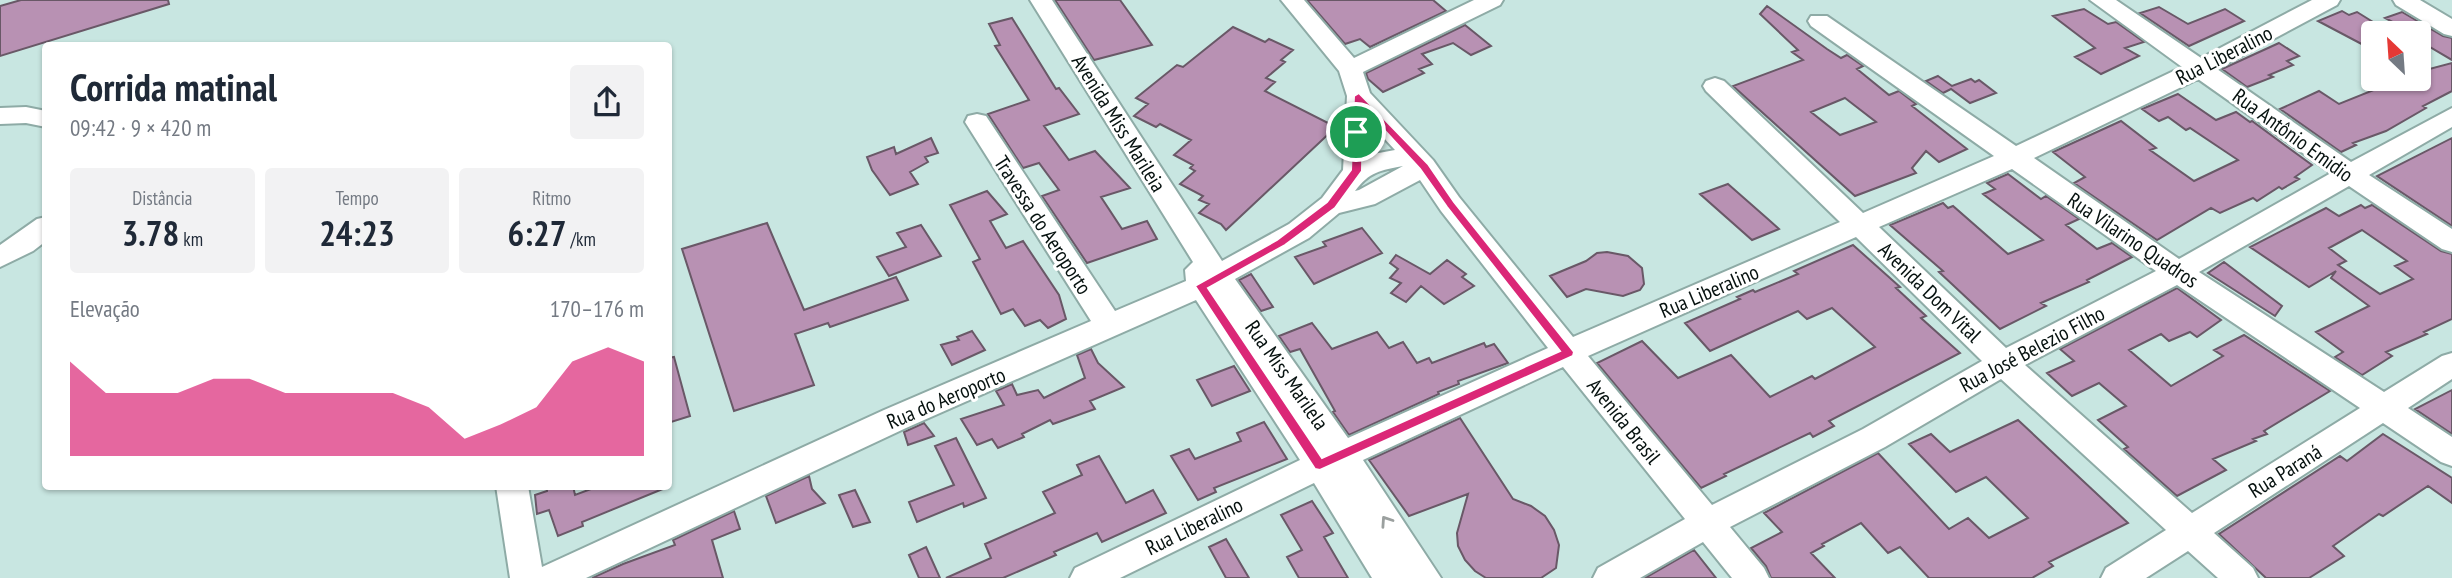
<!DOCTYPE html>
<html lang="pt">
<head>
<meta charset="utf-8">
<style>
  body { margin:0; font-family:"PT Sans Narrow",sans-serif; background:#f2f2f3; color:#1f2937; height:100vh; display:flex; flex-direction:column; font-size:26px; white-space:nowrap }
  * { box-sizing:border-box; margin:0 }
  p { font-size:23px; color:#747a83 }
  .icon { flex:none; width:38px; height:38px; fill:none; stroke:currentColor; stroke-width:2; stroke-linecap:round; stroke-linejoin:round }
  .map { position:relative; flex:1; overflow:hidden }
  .sheet { position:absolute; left:42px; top:42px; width:630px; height:448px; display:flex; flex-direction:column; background:#fff; border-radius:7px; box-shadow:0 2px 5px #0004 }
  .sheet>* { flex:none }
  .needle { width:46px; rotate:335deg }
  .buttons { position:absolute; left:2361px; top:21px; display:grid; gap:14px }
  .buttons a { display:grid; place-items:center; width:70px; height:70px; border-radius:7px; background:#fff; box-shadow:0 2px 5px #0004; font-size:35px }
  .pin { position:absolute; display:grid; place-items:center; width:60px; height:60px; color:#fff; margin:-30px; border:4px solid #fff; border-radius:50%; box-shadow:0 2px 7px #0007 }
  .round { display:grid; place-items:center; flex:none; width:74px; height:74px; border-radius:7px; background:#f2f2f3 }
  .overview { display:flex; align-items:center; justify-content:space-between; height:119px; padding:0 28px }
  h1 { font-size:38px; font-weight:600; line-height:52px }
  .figures { display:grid; grid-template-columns:repeat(3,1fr); gap:10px; height:119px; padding:7px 28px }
  .figures div { display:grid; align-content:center; border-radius:7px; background:#f2f2f3; text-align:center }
  .figures b { font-size:35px; font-weight:600 }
  .figures small { font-size:19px; font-weight:400 }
  .figures p { font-size:19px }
  .chart { height:196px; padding:14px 28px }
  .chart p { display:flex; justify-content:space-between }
  .chart svg { width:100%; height:126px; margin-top:7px; fill:#db2777; opacity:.7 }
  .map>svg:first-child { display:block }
</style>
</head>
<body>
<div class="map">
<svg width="2452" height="578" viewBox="0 0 2452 578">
  <rect width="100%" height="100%" fill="#c8e6e1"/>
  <path fill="#b891b3" stroke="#695867" stroke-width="2" fill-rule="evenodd" d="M21 0H168L169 4 0 56V6Z
    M1055 0H1120L1152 45 1094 60Z
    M1307 0H1433L1446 11 1370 47 1360 39 1345 44Z
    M1767 6 1827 49 1841 58 1847 55 1863 66 1857 69 1889 95 1899 91 1916 104 1912 106 1967 149 1939 162 1926 151 1912 168 1916 173 1855 196 1733 86 1803 60 1792 52 1798 50 1760 14ZM1845 98 1876 122 1840 135 1811 112Z
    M2159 7 2188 24 2225 9 2244 21 2189 46 2140 13Z
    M2084 9 2108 24 2116 22 2144 42 2125 48 2139 56 2101 74 2075 57 2095 48 2053 16Z
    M2342 11 2349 15 2357 12 2373 22V50L2318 21Z
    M2402 12 2443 36 2452 38V60L2418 40V33H2413L2385 18Z
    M1012 18 1056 89 1059 88 1079 114 1044 126 1069 160 1095 151 1130 188 1101 197 1122 229 1147 221 1157 239 1087 263 1042 196 1059 190 1039 163 1023 168 988 114 1029 100 995 46 1000 45 989 24Z
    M1465 25 1491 46 1471 55 1453 43 1422 54 1432 64 1419 69 1424 73 1383 92 1368 79 1366 73Z
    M1233 27 1265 42 1269 39 1293 50 1281 60 1285 62 1266 78 1275 82 1265 91 1336 127 1226 230 1221 224 1199 213 1209 204 1199 200 1203 196 1180 184 1195 171 1190 168 1193 165 1174 155 1191 140 1160 124 1156 127 1134 116 1148 104 1136 98 1177 65 1183 67Z
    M2279 43 2299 56 2287 61 2293 65 2269 75 2273 77 2247 87 2222 69Z
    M2452 63V91L2423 106 2426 108 2386 131 2353 143 2356 145 2341 152 2280 109 2319 91 2339 104 2401 79H2418V72Z
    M1938 76 1952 86 1971 79 1975 82 1979 80 1996 93 1970 103 1951 89 1943 93 1926 81Z
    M2178 94 2216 120 2236 112 2250 122 2252 121 2312 165 2295 177 2299 179 2282 189 2279 187 2257 201 2253 198 2220 213 2211 208 2157 240 2074 183 2085 177 2053 152 2121 121 2156 148 2150 150 2194 181 2238 160 2190 128 2186 130 2168 117 2159 121 2142 109Z
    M931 138 938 153 925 157 928 162 910 172 918 184 890 195 872 170 867 157 894 147 896 154Z
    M2452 138V226L2377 176Z
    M2008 174 2041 199 2046 196 2079 219 2066 225 2097 249 2112 243 2132 257 2087 280 2089 282 2041 303 2046 306 2000 329 1939 272 1943 271 1890 225 1943 203 1948 208 1953 206 2008 254 2043 240 1983 194 1995 189 1987 183Z
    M1728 184 1769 220 1779 229 1752 240 1700 194Z
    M987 191 1007 214 990 221 1006 248 1023 241 1059 295 1066 319 1048 328 1040 320 1025 326 1013 309 1001 314 973 262 980 259 950 205Z
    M2361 205 2365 208 2372 205 2441 251 2452 254V319L2424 332 2427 334 2386 352 2392 356 2362 375 2335 357 2343 352 2316 332 2369 306 2331 278 2336 271 2309 287 2250 247 2326 208 2339 216ZM2362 230 2407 261 2395 266 2413 279 2380 294 2338 265 2346 261 2329 248Z
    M767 223 804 310 896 277 908 300 830 327 828 323 795 334 814 385 734 411 682 249Z
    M921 225 941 256 889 276 877 257 906 247 897 233Z
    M1362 228 1382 253 1314 284 1295 257 1326 246 1323 242Z
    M1853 245 1900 287 1896 288 1926 316 1921 318 1960 353 1829 421 1834 426 1813 437 1810 433 1724 474 1726 476 1701 488 1597 363 1642 341 1678 378 1731 355 1770 397 1812 376 1815 379 1875 347 1832 308 1807 319 1798 311 1710 351 1685 323 1740 299 1737 297 1753 290 1755 292 1798 274 1794 271Z
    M1607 252 1628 256 1642 268 1644 284 1640 290 1623 296 1586 289 1567 297 1550 276 1586 261 1597 253Z
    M1396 255 1430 274 1447 260 1466 274 1462 277 1474 286 1444 304 1421 286 1406 302 1391 293 1401 283 1390 278 1398 269 1390 263Z
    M2224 262 2282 306 2275 316 2208 273Z
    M1251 274 1273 307 1261 311 1239 280Z
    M2177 288 2221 320 2197 337 2190 332 2169 341 2161 334 2129 350 2171 386 2223 356 2214 350 2244 335 2330 391 2264 431 2267 434 2253 439 2256 441 2213 459 2226 470 2177 496 2124 449 2128 447 2098 420 2126 406 2099 383 2072 396 2047 373 2074 361 2060 349Z
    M1312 323 1332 349 1377 332 1389 348 1403 342 1417 363 1429 358 1432 363 1484 343 1486 347 1494 344 1508 363 1458 381 1459 384 1438 392 1439 394 1349 435 1333 412 1335 411 1300 349 1290 352 1279 336Z
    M972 331 985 350 952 365 941 345 959 340 957 337Z
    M1091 349 1098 363 1124 387 1090 401 1095 409 1053 424 1050 420 1022 434 1024 437 998 448 992 439 977 445 961 419 1004 405 996 391 1012 384 1017 395 1038 390 1044 398 1085 378 1077 355Z
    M674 357 690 416 668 423V358Z
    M1234 366 1250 391 1212 406 1197 380Z
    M2452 390V434L2415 409Z
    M1460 418 1513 499 1531 506 1545 516 1554 530 1559 545 1556 568 1541 578H1486L1475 571 1465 560 1458 546 1457 533 1468 494 1409 516 1369 460Z
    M2018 420 2128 523 2049 562 2053 566 2032 578H1929L1900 547 1888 553 1861 523 1822 544 1824 546 1811 553 1835 578H1771L1766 566 1751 548 1782 532 1764 513 1878 453 1949 529 1968 518 1989 538 2028 518 1986 477 1956 492 1909 444 1931 434 1950 452Z
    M1264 422 1287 459 1214 488 1216 492 1198 500 1171 456 1189 449 1195 459 1241 441 1237 433Z
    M924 423 934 436 908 445 904 432Z
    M2383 434 2452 478V503L2428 486 2383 516 2379 514 2333 546 2344 556 2309 578H2266L2219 534 2340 456 2347 461Z
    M956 438 986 498 964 507 963 503 917 522 909 502 954 485 935 446Z
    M1099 456 1126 503 1153 490 1166 513 1102 542 1097 533 1054 552 1056 555 1003 578H946L991 558 985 544 1055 513 1043 492 1082 475 1077 465Z
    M809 476 812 489 825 503 776 523 766 496Z
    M547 486H573L575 495 599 486H670L582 522 583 526 558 536 549 510 537 514 535 495 547 491Z
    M855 490 870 522 853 527 839 495Z
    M1312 501 1333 533 1324 537 1348 578H1299L1287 557 1302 550 1281 515Z
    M734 511 740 529 712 540 723 578H592L623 564 675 545 673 540Z
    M1226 539 1249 578H1226L1209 547Z
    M926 547 940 578H919L909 555Z
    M1694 550 1716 578H1645Z"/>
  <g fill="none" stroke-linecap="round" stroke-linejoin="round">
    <g stroke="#8eaba6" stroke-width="4">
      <path id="minor" d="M1030 0H1052L1222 261 1289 224 1322 198 1343 170 1347 96 1339 71 1281 0H1304L1354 58 1474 0H1503L1500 5 1363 72 1370 93 1433 160 1459 197 1573 337 1840 222 1706 91 1703 86 1706 81 1715 78 1724 81 1863 213 1994 156 1811 26 1808 21 1811 16H1827L2016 146 2182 67 2090 0H2116L2201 58 2312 0H2340L2337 5 2217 69 2351 162 2452 108V127L2369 175 2452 229V252L2442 249 2349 186 2199 272 2384 392 2442 356 2452 353V379L2408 408 2452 437V466L2441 462 2383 423 2214 533 2253 568 2258 578H2218L2188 551 2146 578H2101L2106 568 2166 530 2001 379 1885 447 1730 527 1764 568 1769 578H1732L1703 542 1640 578H1593L1598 568 1685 519 1563 367 1363 460 1441 578H1372L1314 483 1120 578H1070L1075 568 1300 460 1196 300 906 428 586 578H510L496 486H528L542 567 884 410 1091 321 965 122 968 116 977 114 986 116 1115 311 1186 281 1185 270 1193 262ZM2198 79 2331 173 2179 259 2034 158ZM1370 123 1395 150 1368 155ZM1403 166 1359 190 1355 191C1369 172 1381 170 1403 166ZM2012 169 2156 271 2006 348 1879 227ZM1420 180 1441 211 1548 348 1348 438 1235 279 1309 238 1339 213 1375 204ZM1856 237 1982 361 1863 429 1712 505 1588 356ZM2177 285 2360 408 2192 513 2025 365Z
        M2393 0H2420L2452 19V36L2444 34 2396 5Z
        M26 107 46 111V127L26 123 0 124V108Z
        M46 217V241L33 251 0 267V245L37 219Z"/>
    </g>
    <use href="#minor" fill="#fff" fill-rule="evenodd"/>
  </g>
  <defs><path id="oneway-chevron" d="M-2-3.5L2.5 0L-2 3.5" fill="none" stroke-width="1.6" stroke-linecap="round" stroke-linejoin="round" transform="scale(1.75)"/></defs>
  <use stroke="#9ba09f" href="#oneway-chevron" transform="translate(1386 521) rotate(-124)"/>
  <path fill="#db2777" stroke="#fff" stroke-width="2" fill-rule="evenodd" d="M1359 93 1428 164 1454 202 1574 352 1573 356 1320 470 1315 469 1195 286 1277 240 1327 202 1351 170 1354 96ZM1363 107 1420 169 1447 207 1560 351 1322 458 1208 288 1285 245 1335 208 1362 171Z"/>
  <g text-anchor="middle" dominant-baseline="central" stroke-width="6" stroke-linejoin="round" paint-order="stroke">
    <g font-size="21" fill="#06110f" stroke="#fff">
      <text transform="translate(2224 55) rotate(-27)">Rua Liberalino</text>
      <text transform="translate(1119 123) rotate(58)">Avenida Miss Marileia</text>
      <text transform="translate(2293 135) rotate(36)">Rua Antônio Emidio</text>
      <text transform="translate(1043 225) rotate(57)">Travessa do Aeroporto</text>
      <text transform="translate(2133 240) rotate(34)">Rua Vilarino Quadros</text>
      <text transform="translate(1709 291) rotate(-23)">Rua Liberalino</text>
      <text transform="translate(1930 292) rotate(44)">Avenida Dom Vital</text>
      <text transform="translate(2032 349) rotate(-28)">Rua José Belezio Filho</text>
      <text transform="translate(1287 375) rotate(55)">Rua Miss Marilela</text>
      <text transform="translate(946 398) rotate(-23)">Rua do Aeroporto</text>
      <text transform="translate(1624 421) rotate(51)">Avenida Brasil</text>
      <text transform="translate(2285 471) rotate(-32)">Rua Paraná</text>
      <text transform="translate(1194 526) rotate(-26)">Rua Liberalino</text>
    </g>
  </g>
</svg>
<div class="buttons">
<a><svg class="needle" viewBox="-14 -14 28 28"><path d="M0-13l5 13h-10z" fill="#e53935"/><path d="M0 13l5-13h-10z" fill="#747a83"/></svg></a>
</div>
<div class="pin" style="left:1356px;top:132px;background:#1e9e55"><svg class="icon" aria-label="arrive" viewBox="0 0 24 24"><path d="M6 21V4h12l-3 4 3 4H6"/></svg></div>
<section class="sheet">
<div class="overview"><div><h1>Corrida matinal</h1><p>09:42 · 9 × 420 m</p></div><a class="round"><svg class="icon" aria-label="share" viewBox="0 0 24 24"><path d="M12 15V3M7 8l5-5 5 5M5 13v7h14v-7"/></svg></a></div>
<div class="figures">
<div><p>Distância</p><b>3.78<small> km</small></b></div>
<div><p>Tempo</p><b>24:23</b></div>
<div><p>Ritmo</p><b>6:27<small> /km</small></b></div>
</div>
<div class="chart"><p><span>Elevação</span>170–176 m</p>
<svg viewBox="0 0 160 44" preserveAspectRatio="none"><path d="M0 44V11L10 22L20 22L30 22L40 17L50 17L60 22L70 22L80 22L90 22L100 27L110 38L120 33L130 27L140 11L150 6L160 11V44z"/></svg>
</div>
</section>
</div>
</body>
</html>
